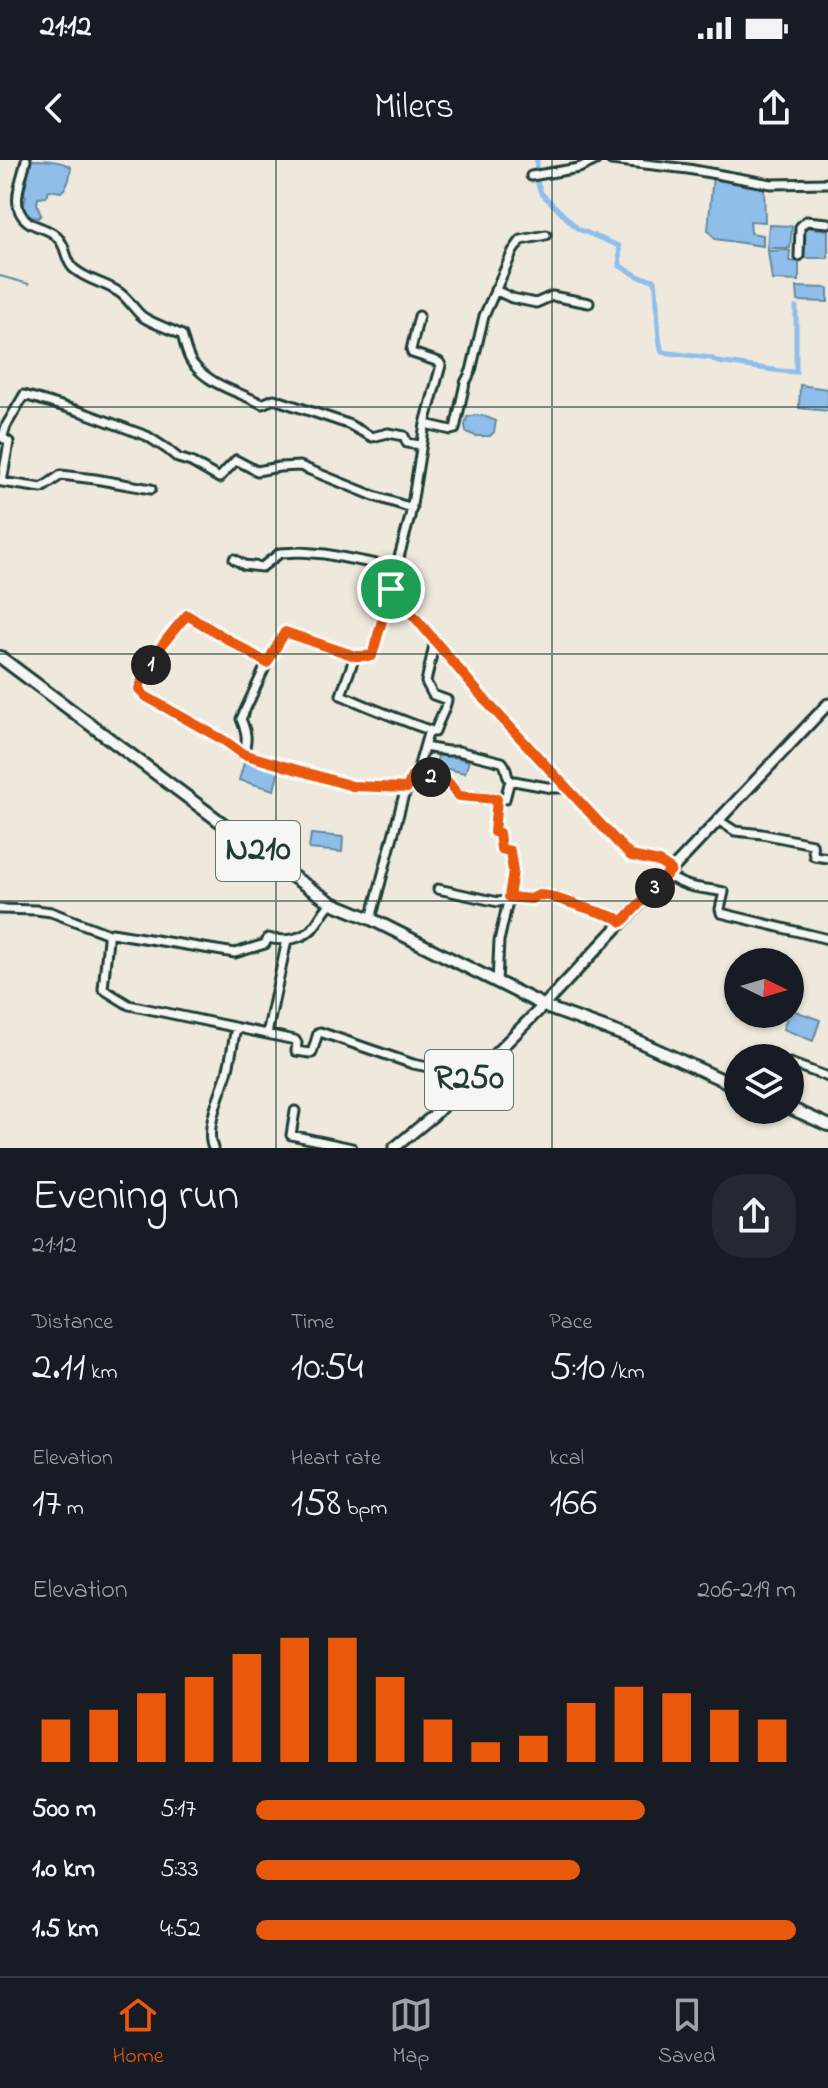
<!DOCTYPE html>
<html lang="en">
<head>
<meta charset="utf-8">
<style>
  body { margin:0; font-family:"Indie Flower",sans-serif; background:#242831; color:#f1f3f6; height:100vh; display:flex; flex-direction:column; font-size:30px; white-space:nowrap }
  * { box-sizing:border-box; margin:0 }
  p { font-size:26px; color:#9ea1a6 }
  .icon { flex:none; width:44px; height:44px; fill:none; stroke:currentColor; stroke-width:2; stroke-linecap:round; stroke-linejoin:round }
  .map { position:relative; height:988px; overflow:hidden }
  .sheet { display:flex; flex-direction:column; background:#171b24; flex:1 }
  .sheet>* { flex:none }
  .needle { width:52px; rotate:95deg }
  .tools { position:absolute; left:724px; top:788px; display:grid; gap:16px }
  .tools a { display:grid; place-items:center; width:80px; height:80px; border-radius:50%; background:#171b24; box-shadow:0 2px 6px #0004; font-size:40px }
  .pin { position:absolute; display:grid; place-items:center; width:68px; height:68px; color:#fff; margin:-34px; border:4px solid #fff; border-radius:50%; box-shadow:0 2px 8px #0007 }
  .km { position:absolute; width:40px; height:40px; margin:-20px; border-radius:50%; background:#222; color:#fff; font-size:22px; line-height:40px; text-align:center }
  .round { display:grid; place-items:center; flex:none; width:84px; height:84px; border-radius:32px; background:#242831 }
  .headline { display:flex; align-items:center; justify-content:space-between; height:136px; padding:0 32px }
  h1 { font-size:44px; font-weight:600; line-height:60px }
  .figures { display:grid; grid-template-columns:repeat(3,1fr); gap:12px; height:136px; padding:8px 32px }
  .figures div { display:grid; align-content:center }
  .figures b { font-size:40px; font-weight:600 }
  .figures small { font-size:22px; font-weight:400 }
  .figures p { font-size:22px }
  .chart { height:224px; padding:16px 32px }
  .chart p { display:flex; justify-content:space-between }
  .chart svg { width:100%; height:144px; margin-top:8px; stroke:#ea580c; stroke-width:6 }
  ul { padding:0 32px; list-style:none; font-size:26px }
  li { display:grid; grid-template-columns:128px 96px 1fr; align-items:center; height:60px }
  li i { height:20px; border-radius:10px; background:#ea580c }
  .status { display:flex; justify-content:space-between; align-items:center; height:56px; padding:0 40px; background:#171b24; direction:ltr }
  .status svg { height:22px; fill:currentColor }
  header { display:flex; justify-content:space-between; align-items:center; height:104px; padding:0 32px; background:#171b24; font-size:36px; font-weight:600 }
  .menu { display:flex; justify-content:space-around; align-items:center; height:112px; border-top:2px solid #363941; background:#171b24; font-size:22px; color:#9ea1a6 }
  .menu a { display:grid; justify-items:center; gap:4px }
  .menu .selected { color:#ea580c }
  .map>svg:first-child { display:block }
</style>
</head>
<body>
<div class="status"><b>21:12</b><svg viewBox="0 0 49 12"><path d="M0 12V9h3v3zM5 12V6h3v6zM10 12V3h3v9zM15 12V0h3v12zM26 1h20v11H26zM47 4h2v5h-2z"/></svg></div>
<header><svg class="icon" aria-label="back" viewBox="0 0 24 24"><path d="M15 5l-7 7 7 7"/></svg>Milers<svg class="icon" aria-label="share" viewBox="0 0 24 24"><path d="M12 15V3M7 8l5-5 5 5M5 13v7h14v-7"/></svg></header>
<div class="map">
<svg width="828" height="988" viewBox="0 0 828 988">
  <rect width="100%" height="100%" fill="#efe9dd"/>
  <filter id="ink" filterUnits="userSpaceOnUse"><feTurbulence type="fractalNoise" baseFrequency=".0125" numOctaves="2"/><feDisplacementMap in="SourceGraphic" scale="16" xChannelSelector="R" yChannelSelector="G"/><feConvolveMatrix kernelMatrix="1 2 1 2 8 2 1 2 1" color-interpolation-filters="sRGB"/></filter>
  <g filter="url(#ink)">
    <path fill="#90beea" stroke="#638aa1" stroke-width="2" d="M30 0C44 0 60 0 71 7 70 16 69 26 61 32L49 30 46 37 38 38 37 44 41 55 38 58 27 55 23 50 26 36 24 34Z
      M713 15 764 24 765 62 750 61 751 73 763 75V86L715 79 708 70Z
      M769 65 792 66 790 88H767Z
      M803 67 828 70V98H804Z
      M788 90 790 91 789 101 799 102V121L772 120 768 91Z
      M797 127 828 128V142L798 141Z
      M800 225 828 229V251L799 248Z
      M475 255 483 256 496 261 494 272 490 276H476L466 272 465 265 467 257Z
      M439 593 469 601 465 613 435 606Z
      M245 600 279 609 274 630 239 620Z
      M311 674 343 677 342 692 309 689Z
      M790 849 820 860 813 881 783 869Z"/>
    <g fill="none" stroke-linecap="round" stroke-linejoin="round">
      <path stroke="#638aa1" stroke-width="2" d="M0 116 29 124"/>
      <path stroke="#90beea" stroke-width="5" d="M537 0 536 19 541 33 578 69 619 86 620 106 640 117 655 120C659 144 655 169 662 192L711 198 718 202 781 211 796 212V147"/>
      <g stroke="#1f3d34" stroke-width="13">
        <path id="minor" d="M26 0C23 15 12 40 21 54 29 68 46 66 56 76 67 85 64 98 73 108 86 120 103 122 117 131 128 137 133 149 143 157 155 165 169 168 182 175 185 184 187 198 194 205 211 226 240 232 262 244L274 239 348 264 372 277 388 273 404 276 407 283 421 285
          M611 0 688 9 771 24 828 23
          M531 16 579 8 596 0
          M799 96 800 67 806 61 828 63
          M495 130 512 138 536 143 552 136 589 143
          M425 264 451 270 455 269 465 223 471 211 484 156 513 91 521 80 546 75
          M0 276 9 282 2 322 42 328 61 315 95 319 151 329
          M3 276 6 266 24 235 82 252 147 276 167 289 178 298 191 302 219 318 236 300 257 311 279 307 300 306 374 336 412 348
          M234 399 244 405 262 407 280 393 300 392 325 394 397 408
          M391 429 484 539 619 684 631 696 659 702 671 710
          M355 496 341 535C371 548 403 561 435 572 438 560 445 552 447 540L433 535 426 522 435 480
          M267 503 187 455C172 473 144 506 139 529L145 536 225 581 243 594 352 626 407 628
          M424 587 447 591H458L502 602C508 607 505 616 511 622
          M243 594C248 580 247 573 241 559L267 503 285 472 355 496H372L410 357 425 264 441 205 439 202 412 193 411 190 419 156
          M417 612 429 570
          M497 639 494 672 499 673 501 689 510 691 513 711 509 737
          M721 662 735 671 762 674 812 684 814 696 828 698
          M670 717C691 730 701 727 724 732L720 749 721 753 828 779
          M438 729 498 742 508 740
          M0 749 36 750 51 752 106 773 108 775V779L103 829 129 845 295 880 297 883 296 891 310 893H312L318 873 320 872 413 904 473 916
          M371 759 403 638 415 612 449 623 459 636 505 639 509 624 514 621 552 628H565
          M108 775 112 773 235 793 265 784 268 778C284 782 306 780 316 764 322 756 324 749 332 743
          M497 823 499 781 509 737 531 739 539 735 549 736 617 758 622 762
          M267 874 287 780
          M790 903 828 917
          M295 951 291 975 352 988
          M213 988C204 970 221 932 227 913 231 898 233 882 236 868"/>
      </g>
      <g stroke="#1f3d34" stroke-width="15">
        <path id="major" d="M546 843 828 544
          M394 988 433 956 541 848"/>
      </g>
      <g stroke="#1f3d34" stroke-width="16">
        <path id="highway" d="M0 497 234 672 277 706 332 743 371 759 541 844
          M548 848 629 877 738 927
          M790 948 828 965"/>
      </g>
      <use href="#minor" stroke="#f6f6f2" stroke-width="7"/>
      <use href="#major" stroke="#f6f6f2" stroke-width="9"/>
      <use href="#highway" stroke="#f6f6f2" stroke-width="10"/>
    </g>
  </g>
  <g fill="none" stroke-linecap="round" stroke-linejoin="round" filter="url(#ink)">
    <g stroke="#fff" stroke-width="16">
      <path id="route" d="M391 429 484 539 619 684 631 696 659 702 671 710 622 762 617 758 549 736 539 735 531 739 509 737 513 711 510 691 501 689 499 673 494 672 497 639 459 636 449 623 417 612 412 616 407 628 352 626 243 594 225 581 145 536 139 529C144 506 171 473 187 455L267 503 285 472 355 496H372Z"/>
    </g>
    <use href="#route" stroke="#ea580c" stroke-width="10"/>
  </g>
  <path fill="none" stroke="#1f3d34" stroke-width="2" stroke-opacity="0.55" d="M276 0V988M552 0V988M0 247H828M0 494H828M0 741H828"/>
  <g text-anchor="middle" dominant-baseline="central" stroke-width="6" stroke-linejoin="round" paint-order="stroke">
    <g fill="#f6f6f2" stroke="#60746d" stroke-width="2">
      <rect x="216" y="661" width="84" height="60" rx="6"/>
      <rect x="425" y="890" width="88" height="60" rx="6"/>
    </g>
    <g font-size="34" font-weight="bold" fill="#1f3d34">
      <text x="258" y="691">N210</text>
      <text x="469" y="920">R250</text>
    </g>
  </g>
</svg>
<div class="tools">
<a><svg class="needle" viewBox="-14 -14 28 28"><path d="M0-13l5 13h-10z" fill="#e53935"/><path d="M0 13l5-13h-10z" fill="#9ea1a6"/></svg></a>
<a><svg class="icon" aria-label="layers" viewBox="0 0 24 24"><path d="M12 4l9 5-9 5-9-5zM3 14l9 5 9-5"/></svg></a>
</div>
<div class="pin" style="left:391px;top:429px;background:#1e9e55"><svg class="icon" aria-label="arrive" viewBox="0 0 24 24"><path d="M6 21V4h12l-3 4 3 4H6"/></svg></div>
<b class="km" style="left:151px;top:505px">1</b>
<b class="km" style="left:431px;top:617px">2</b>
<b class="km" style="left:655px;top:728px">3</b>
</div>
<section class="sheet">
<div class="headline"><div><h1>Evening run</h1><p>21:12</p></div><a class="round"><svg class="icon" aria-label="share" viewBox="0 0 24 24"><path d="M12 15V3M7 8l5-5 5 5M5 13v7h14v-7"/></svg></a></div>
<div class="figures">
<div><p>Distance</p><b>2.11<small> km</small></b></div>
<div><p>Time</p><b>10:54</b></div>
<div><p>Pace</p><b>5:10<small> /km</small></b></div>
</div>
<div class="figures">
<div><p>Elevation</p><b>17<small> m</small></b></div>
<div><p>Heart rate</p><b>158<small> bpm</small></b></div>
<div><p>kcal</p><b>166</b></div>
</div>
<div class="chart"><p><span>Elevation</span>206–219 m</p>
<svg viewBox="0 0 160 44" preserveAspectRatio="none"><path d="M5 44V31M15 44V28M25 44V23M35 44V18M45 44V11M55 44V6M65 44V6M75 44V18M85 44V31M95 44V38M105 44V36M115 44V26M125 44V21M135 44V23M145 44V28M155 44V31"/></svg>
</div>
<ul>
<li><b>500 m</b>5:17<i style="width:72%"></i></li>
<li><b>1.0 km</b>5:33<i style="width:60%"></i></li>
<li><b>1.5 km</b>4:52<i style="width:100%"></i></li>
</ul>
</section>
<nav class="menu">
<a class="selected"><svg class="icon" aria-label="home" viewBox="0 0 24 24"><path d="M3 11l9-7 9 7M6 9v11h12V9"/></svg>Home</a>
<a><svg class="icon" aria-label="map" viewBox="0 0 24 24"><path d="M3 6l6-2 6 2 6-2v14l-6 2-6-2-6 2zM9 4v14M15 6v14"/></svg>Map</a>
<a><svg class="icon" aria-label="saved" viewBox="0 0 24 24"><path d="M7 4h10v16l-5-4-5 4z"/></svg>Saved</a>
</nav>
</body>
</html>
